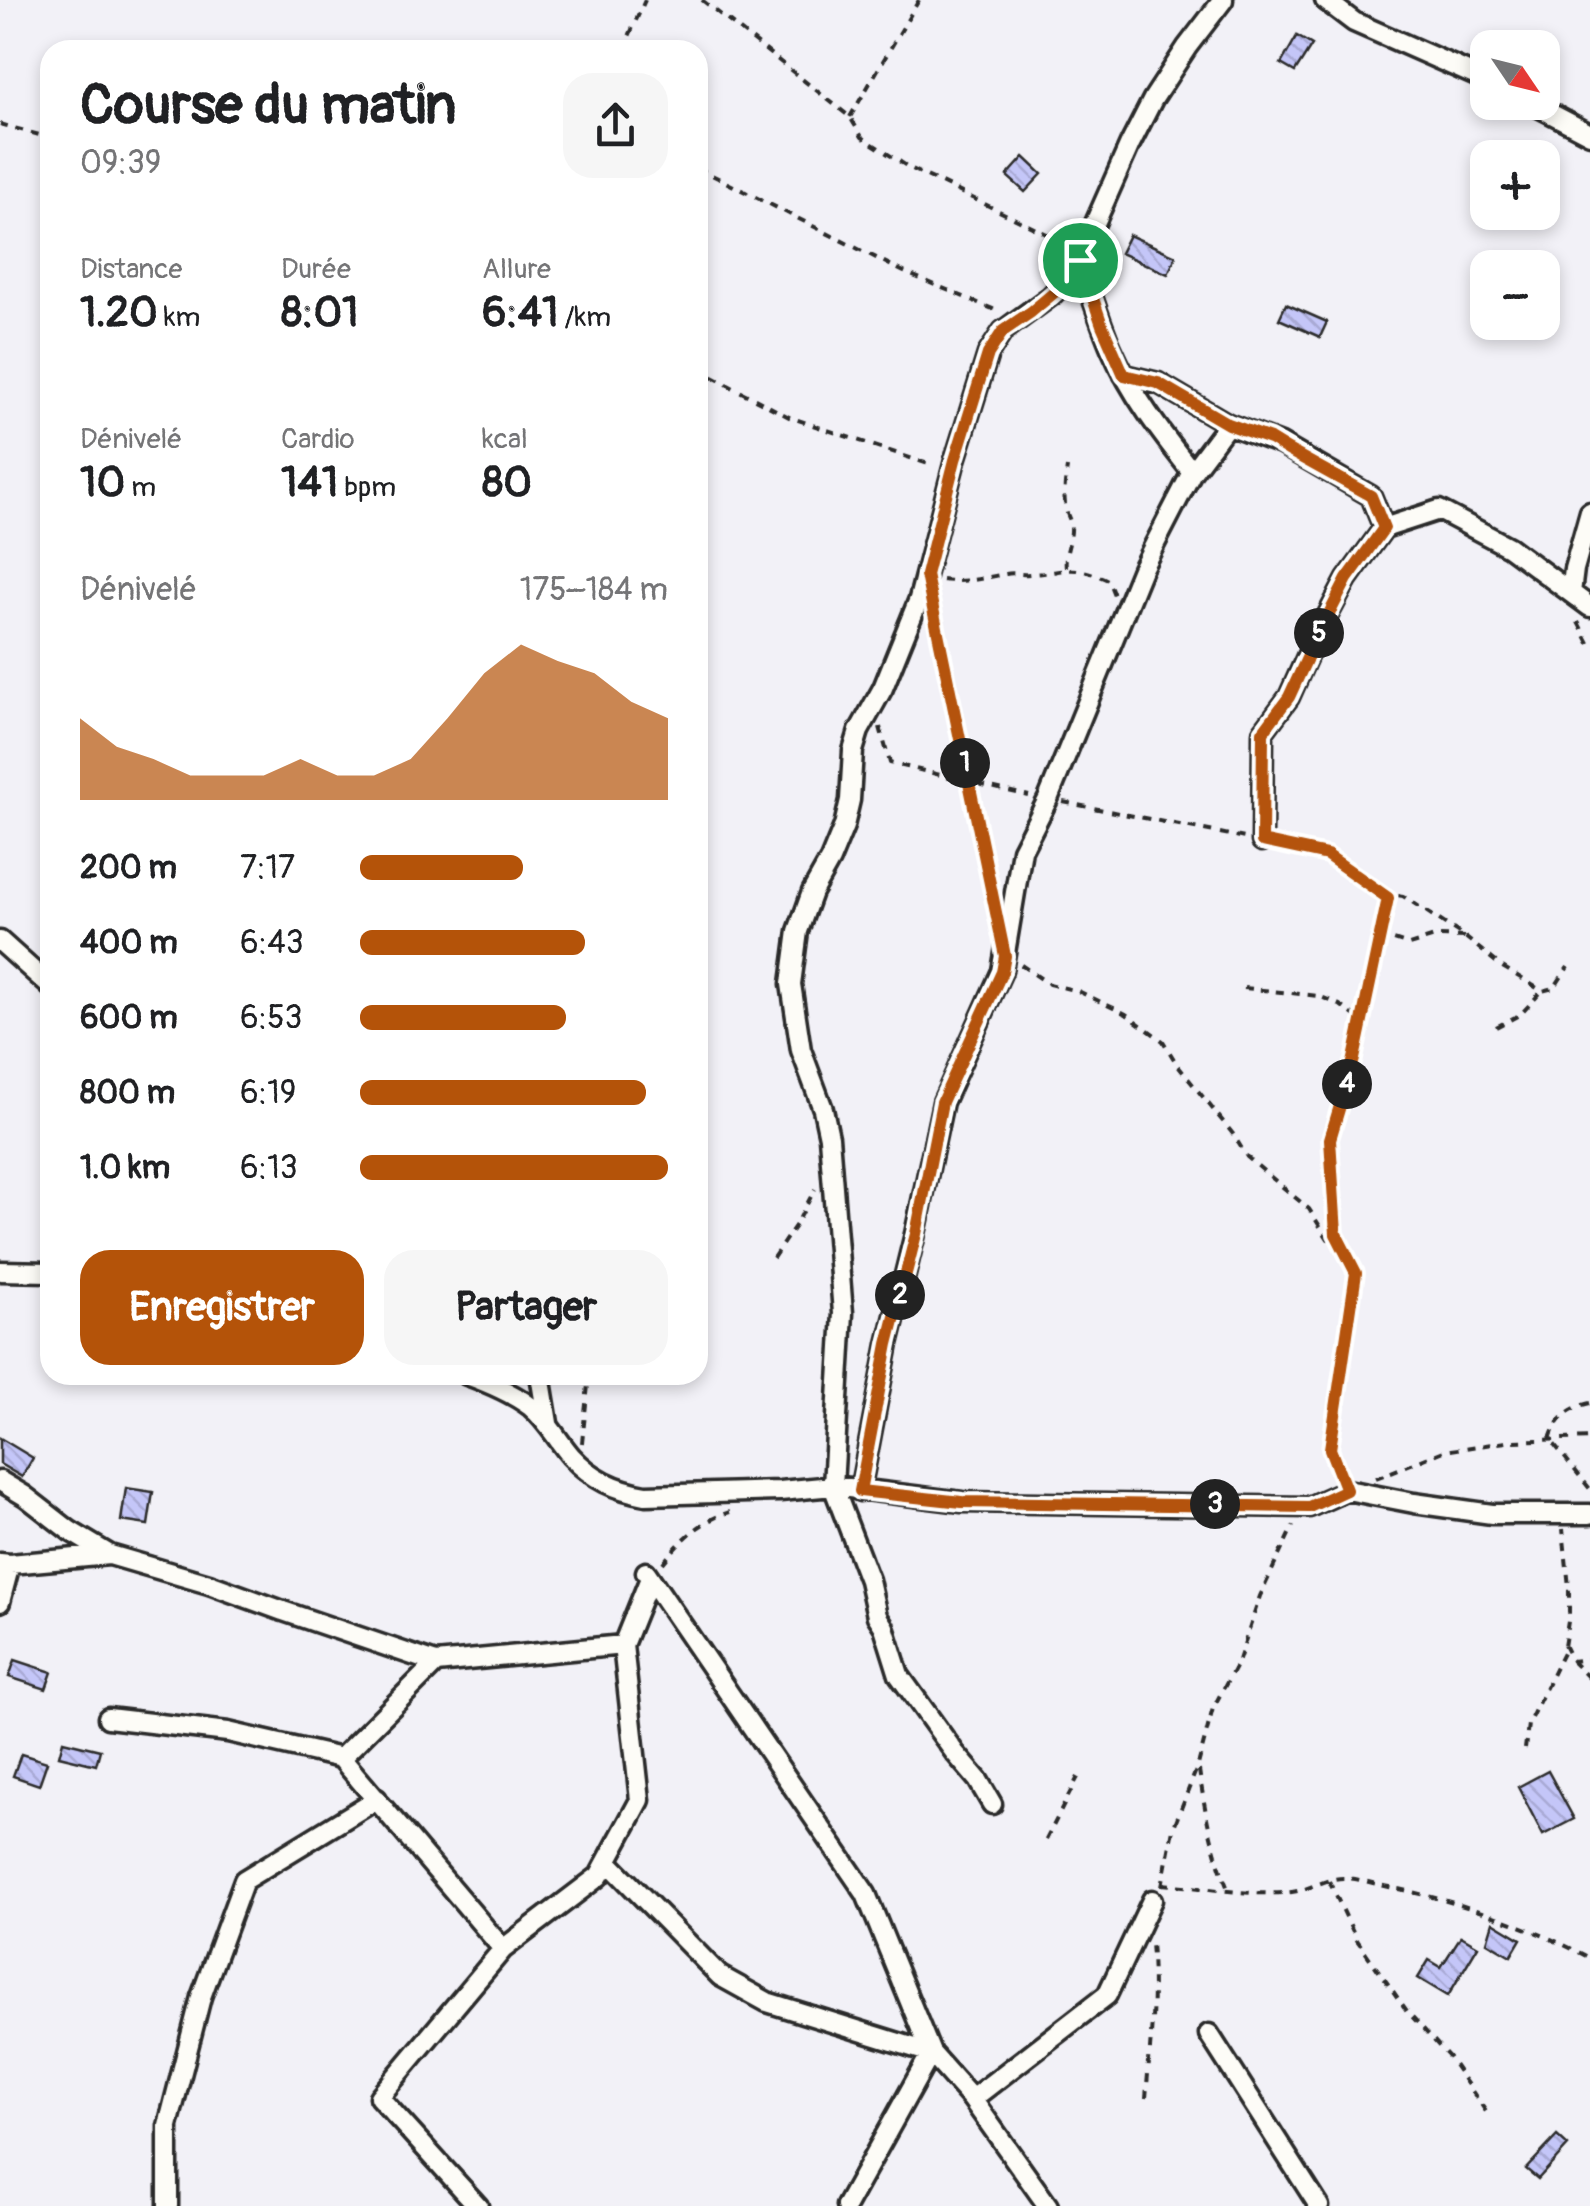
<!DOCTYPE html>
<html lang="fr">
<head>
<meta charset="utf-8">
<style>
  body { margin:0; font-family:Pangolin,sans-serif; background:#f6f6f6; color:#202124; height:100vh; display:flex; flex-direction:column; font-size:38px; white-space:nowrap }
  * { box-sizing:border-box; margin:0 }
  p { font-size:32px; color:#757577 }
  .icon { flex:none; width:55px; height:55px; fill:none; stroke:currentColor; stroke-width:2; stroke-linecap:round; stroke-linejoin:round }
  .map { position:relative; flex:1; overflow:hidden }
  .sheet { position:absolute; left:40px; top:40px; width:668px; height:1345px; display:flex; flex-direction:column; background:#fff; border-radius:30px; box-shadow:0 5px 15px #0003 }
  .sheet>* { flex:none }
  .needle { width:65px; rotate:125deg }
  .fabs { position:absolute; left:1470px; top:30px; display:grid; gap:20px }
  .fabs a { display:grid; place-items:center; width:90px; height:90px; border-radius:20px; background:#fff; box-shadow:0 5px 15px #0003; font-size:50px }
  .pin { position:absolute; display:grid; place-items:center; width:85px; height:85px; color:#fff; margin:-42px; border:5px solid #fff; border-radius:50%; box-shadow:0 2px 10px #0007 }
  .km { position:absolute; width:50px; height:50px; margin:-25px; border-radius:50%; background:#222; color:#fff; font-size:28px; line-height:50px; text-align:center }
  .round { display:grid; place-items:center; flex:none; width:105px; height:105px; border-radius:30px; background:#f6f6f6 }
  .summary { display:flex; align-items:center; justify-content:space-between; height:170px; padding:0 40px }
  h1 { font-size:55px; font-weight:700; line-height:75px }
  .metrics { display:grid; grid-template-columns:repeat(3,1fr); gap:15px; height:170px; padding:10px 40px }
  .metrics div { display:grid; align-content:center }
  .metrics b { font-size:42px; font-weight:700 }
  .metrics small { font-size:28px; font-weight:400 }
  .metrics p { font-size:28px }
  .chart { height:280px; padding:20px 40px }
  .chart p { display:flex; justify-content:space-between }
  .chart svg { width:100%; height:180px; margin-top:10px; fill:#b45309; opacity:.7 }
  .button { display:flex; gap:20px; margin-top:auto; padding:20px 40px }
  .button a { flex:1; height:115px; border-radius:30px; background:#b45309; color:#fff; font-size:40px; font-weight:700; line-height:115px; text-align:center }
  .button a+a { background:#f6f6f6; color:#202124 }
  ul { padding:0 40px; list-style:none; font-size:32px }
  li { display:grid; grid-template-columns:160px 120px 1fr; align-items:center; height:75px }
  li i { height:25px; border-radius:12px; background:#b45309 }
  .map>svg:first-child { display:block }
</style>
</head>
<body>
<div class="map">
<svg width="1590" height="2206" viewBox="0 0 1590 2206">
  <defs>
    <pattern id="building-back-hatch" width="6" height="6" patternUnits="userSpaceOnUse" patternTransform="scale(2.5)"><rect width="6" height="6" fill="#c4c6f8"/><path d="M-1 5l2 2M0 0l6 6M5-1l2 2" fill="none" stroke="#a9aad5"/></pattern>
  </defs>
  <rect width="100%" height="100%" fill="#f2f1f7"/>
  <filter id="ink" filterUnits="userSpaceOnUse"><feTurbulence type="fractalNoise" baseFrequency=".01" numOctaves="2"/><feDisplacementMap in="SourceGraphic" scale="20" xChannelSelector="R" yChannelSelector="G"/><feConvolveMatrix kernelMatrix="1 2 1 2 8 2 1 2 1" color-interpolation-filters="sRGB"/></filter>
  <g filter="url(#ink)">
    <path fill="url(#building-back-hatch)" stroke="#2b2b2b" stroke-width="2.5" d="M1297 36 1312 45 1295 72 1281 64Z
      M1024 157 1042 174 1025 192 1007 176Z
      M1129 235 1176 256 1168 274 1120 253Z
      M1286 304 1327 322 1320 337 1279 319Z
      M0 1438 33 1458 22 1477 0 1464Z
      M126 1488 153 1492 148 1525 121 1521Z
      M15 1660 52 1672 46 1689 9 1677Z
      M63 1741 100 1750 96 1765 59 1756Z
      M21 1754 47 1762 39 1785 13 1776Z
      M1548 1771 1574 1819 1543 1835 1518 1787Z
      M1493 1922 1521 1939 1511 1956 1487 1942Z
      M1461 1936 1478 1946 1448 1996 1418 1978 1429 1960 1441 1967Z
      M1557 2136 1568 2146 1538 2179 1526 2169Z"/>
    <g fill="none" stroke-linecap="round" stroke-linejoin="round">
      <g stroke="#2b2b2b" stroke-width="25">
        <path id="street" d="M1325 0 1354 22 1488 81
          M1529 102 1590 134
          M1079 260C1090 289 1099 320 1111 348 1131 394 1161 433 1192 472
          M1124 375 1158 383 1228 424 1281 444 1371 496 1384 528
          M1571 593 1574 569 1590 512
          M1262 841 1263 732 1289 697 1313 643 1347 579 1384 528 1439 510 1509 547 1590 607
          M0 941 50 986
          M0 1271 50 1272
          M467 1375C489 1383 513 1393 531 1407 548 1421 557 1440 571 1456 592 1479 616 1490 646 1495L780 1491 833 1486 962 1502 1309 1507 1347 1490 1414 1503 1492 1514H1590
          M540 1375 548 1423
          M0 1481 25 1496 70 1531 110 1555 209 1584 283 1611 436 1663 623 1645
          M860 1491 888 1344 915 1234 943 1102 1002 971 1022 850 1048 799 1142 569 1192 472 1228 424
          M0 1563 10 1564 109 1555
          M646 1572 866 1894 931 2053 972 2099 1048 2206
          M0 1602 10 1564
          M108 1718 228 1732 341 1758 503 1949
          M341 1758 436 1663
          M992 1804 978 1780 955 1753 899 1675 884 1627 877 1616 869 1580 833 1486 843 1313 829 1137 823 1109 801 1050 791 984 798 931 812 892 830 860 844 826 850 800 853 751 859 731 883 688 919 599 955 460 988 354 1003 331 1051 296 1073 273 1130 144 1153 99 1187 47 1223 0
          M607 1861 720 1976 767 2002 931 2053 846 2206
          M1209 2034 1319 2206
          M972 2099 1107 1995 1152 1900
          M168 2206V2126L201 1997 244 1880 377 1799
          M478 2206 379 2097 503 1949 599 1876 640 1800 623 1645 650 1578"/>
      </g>
      <path stroke="#2b2b2b" stroke-width="4" stroke-dasharray="8 8" stroke-linecap="butt" d="M702 0 850 117 862 137 908 167 1061 241 1067 247
        M623 50 645 0
        M850 117 919 0
        M0 124 50 138
        M698 168 904 272 1000 312
        M698 369 789 417 934 466
        M1066 567C1064 553 1072 541 1071 526 1070 518 1068 518 1066 510 1063 496 1065 482 1067 468
        M942 580C968 583 981 578 1006 574 1014 572 1022 575 1030 574 1066 573 1070 562 1108 580L1114 595
        M933 612 994 901
        M1578 622 1590 645
        M880 727 890 763 1029 796
        M1063 802 1245 838
        M1279 845 1327 855 1388 898 1354 1059 1330 1139 1336 1234 1356 1273 1330 1449 1340 1473
        M1379 935 1409 945 1438 936 1465 937 1403 896 1385 893
        M1465 937 1501 966 1542 991 1554 988 1568 967
        M1021 965 1049 984 1078 991 1126 1014 1163 1041 1178 1066 1233 1134 1247 1157 1309 1209 1328 1239 1341 1244
        M1244 988 1319 996 1340 1005 1362 1021
        M1496 1027 1521 1014 1542 991
        M773 1258 797 1223 815 1189
        M1590 1403C1568 1408 1557 1418 1550 1439L1590 1489
        M582 1443 589 1375
        M1376 1478 1444 1451 1513 1441 1590 1438
        M663 1563C682 1539 700 1521 730 1512
        M1564 1645 1572 1661 1590 1659
        M1572 1661 1590 1679
        M1525 1749 1528 1724 1563 1653 1569 1615V1587L1563 1529
        M1199 1770C1205 1812 1212 1850 1228 1889
        M1046 1840 1078 1777
        M1329 1881 1357 1940 1407 2011 1448 2056 1489 2116
        M1162 1884C1202 1887 1253 1897 1292 1892 1309 1890 1326 1878 1343 1878 1358 1878 1374 1884 1389 1887 1458 1901 1527 1925 1590 1958
        M1162 1886 1173 1829 1198 1765 1213 1708 1239 1660 1260 1596 1293 1526
        M1146 2098C1150 2047 1156 1996 1151 1944"/>
      <use href="#street" stroke="#fdfcf7" stroke-width="18"/>
    </g>
  </g>
  <g fill="none" stroke-linecap="round" stroke-linejoin="round" filter="url(#ink)">
    <g stroke="#fff" stroke-width="20">
      <path id="route" d="M1080 260 1102 325 1124 375 1158 383 1228 424 1270 439 1288 450 1371 496 1384 528 1347 579 1314 643 1289 697 1263 732 1262 841 1327 855 1388 898 1354 1059 1330 1139 1336 1234 1356 1273 1330 1449 1346 1490 1309 1507 962 1502 860 1491 888 1344 916 1234 942 1102 1002 972 1005 956 926 575 955 460 988 354 1003 331 1031 312 1062 286Z"/>
    </g>
    <use href="#route" stroke="#b45309" stroke-width="12"/>
  </g>
</svg>
<div class="fabs">
<a><svg class="needle" viewBox="-14 -14 28 28"><path d="M0-13l5 13h-10z" fill="#e53935"/><path d="M0 13l5-13h-10z" fill="#757577"/></svg></a>
<a>+</a>
<a>−</a>
</div>
<div class="pin" style="left:1080px;top:260px;background:#1e9e55"><svg class="icon" aria-label="arrive" viewBox="0 0 24 24"><path d="M6 21V4h12l-3 4 3 4H6"/></svg></div>
<b class="km" style="left:965px;top:763px">1</b>
<b class="km" style="left:900px;top:1295px">2</b>
<b class="km" style="left:1215px;top:1504px">3</b>
<b class="km" style="left:1347px;top:1084px">4</b>
<b class="km" style="left:1319px;top:633px">5</b>
<section class="sheet">
<div class="summary"><div><h1>Course du matin</h1><p>09:39</p></div><a class="round"><svg class="icon" aria-label="share" viewBox="0 0 24 24"><path d="M12 15V3M7 8l5-5 5 5M5 13v7h14v-7"/></svg></a></div>
<div class="metrics">
<div><p>Distance</p><b>1.20<small> km</small></b></div>
<div><p>Durée</p><b>8:01</b></div>
<div><p>Allure</p><b>6:41<small> /km</small></b></div>
</div>
<div class="metrics">
<div><p>Dénivelé</p><b>10<small> m</small></b></div>
<div><p>Cardio</p><b>141<small> bpm</small></b></div>
<div><p>kcal</p><b>80</b></div>
</div>
<div class="chart"><p><span>Dénivelé</span>175–184 m</p>
<svg viewBox="0 0 160 44" preserveAspectRatio="none"><path d="M0 44V24L10 31L20 34L30 38L40 38L50 38L60 34L70 38L80 38L90 34L100 24L110 13L120 6L130 10L140 13L150 20L160 24V44z"/></svg>
</div>
<ul>
<li><b>200 m</b>7:17<i style="width:53%"></i></li>
<li><b>400 m</b>6:43<i style="width:73%"></i></li>
<li><b>600 m</b>6:53<i style="width:67%"></i></li>
<li><b>800 m</b>6:19<i style="width:93%"></i></li>
<li><b>1.0 km</b>6:13<i style="width:100%"></i></li>
</ul>
<div class="button"><a>Enregistrer</a><a>Partager</a></div>
</section>
</div>
</body>
</html>
